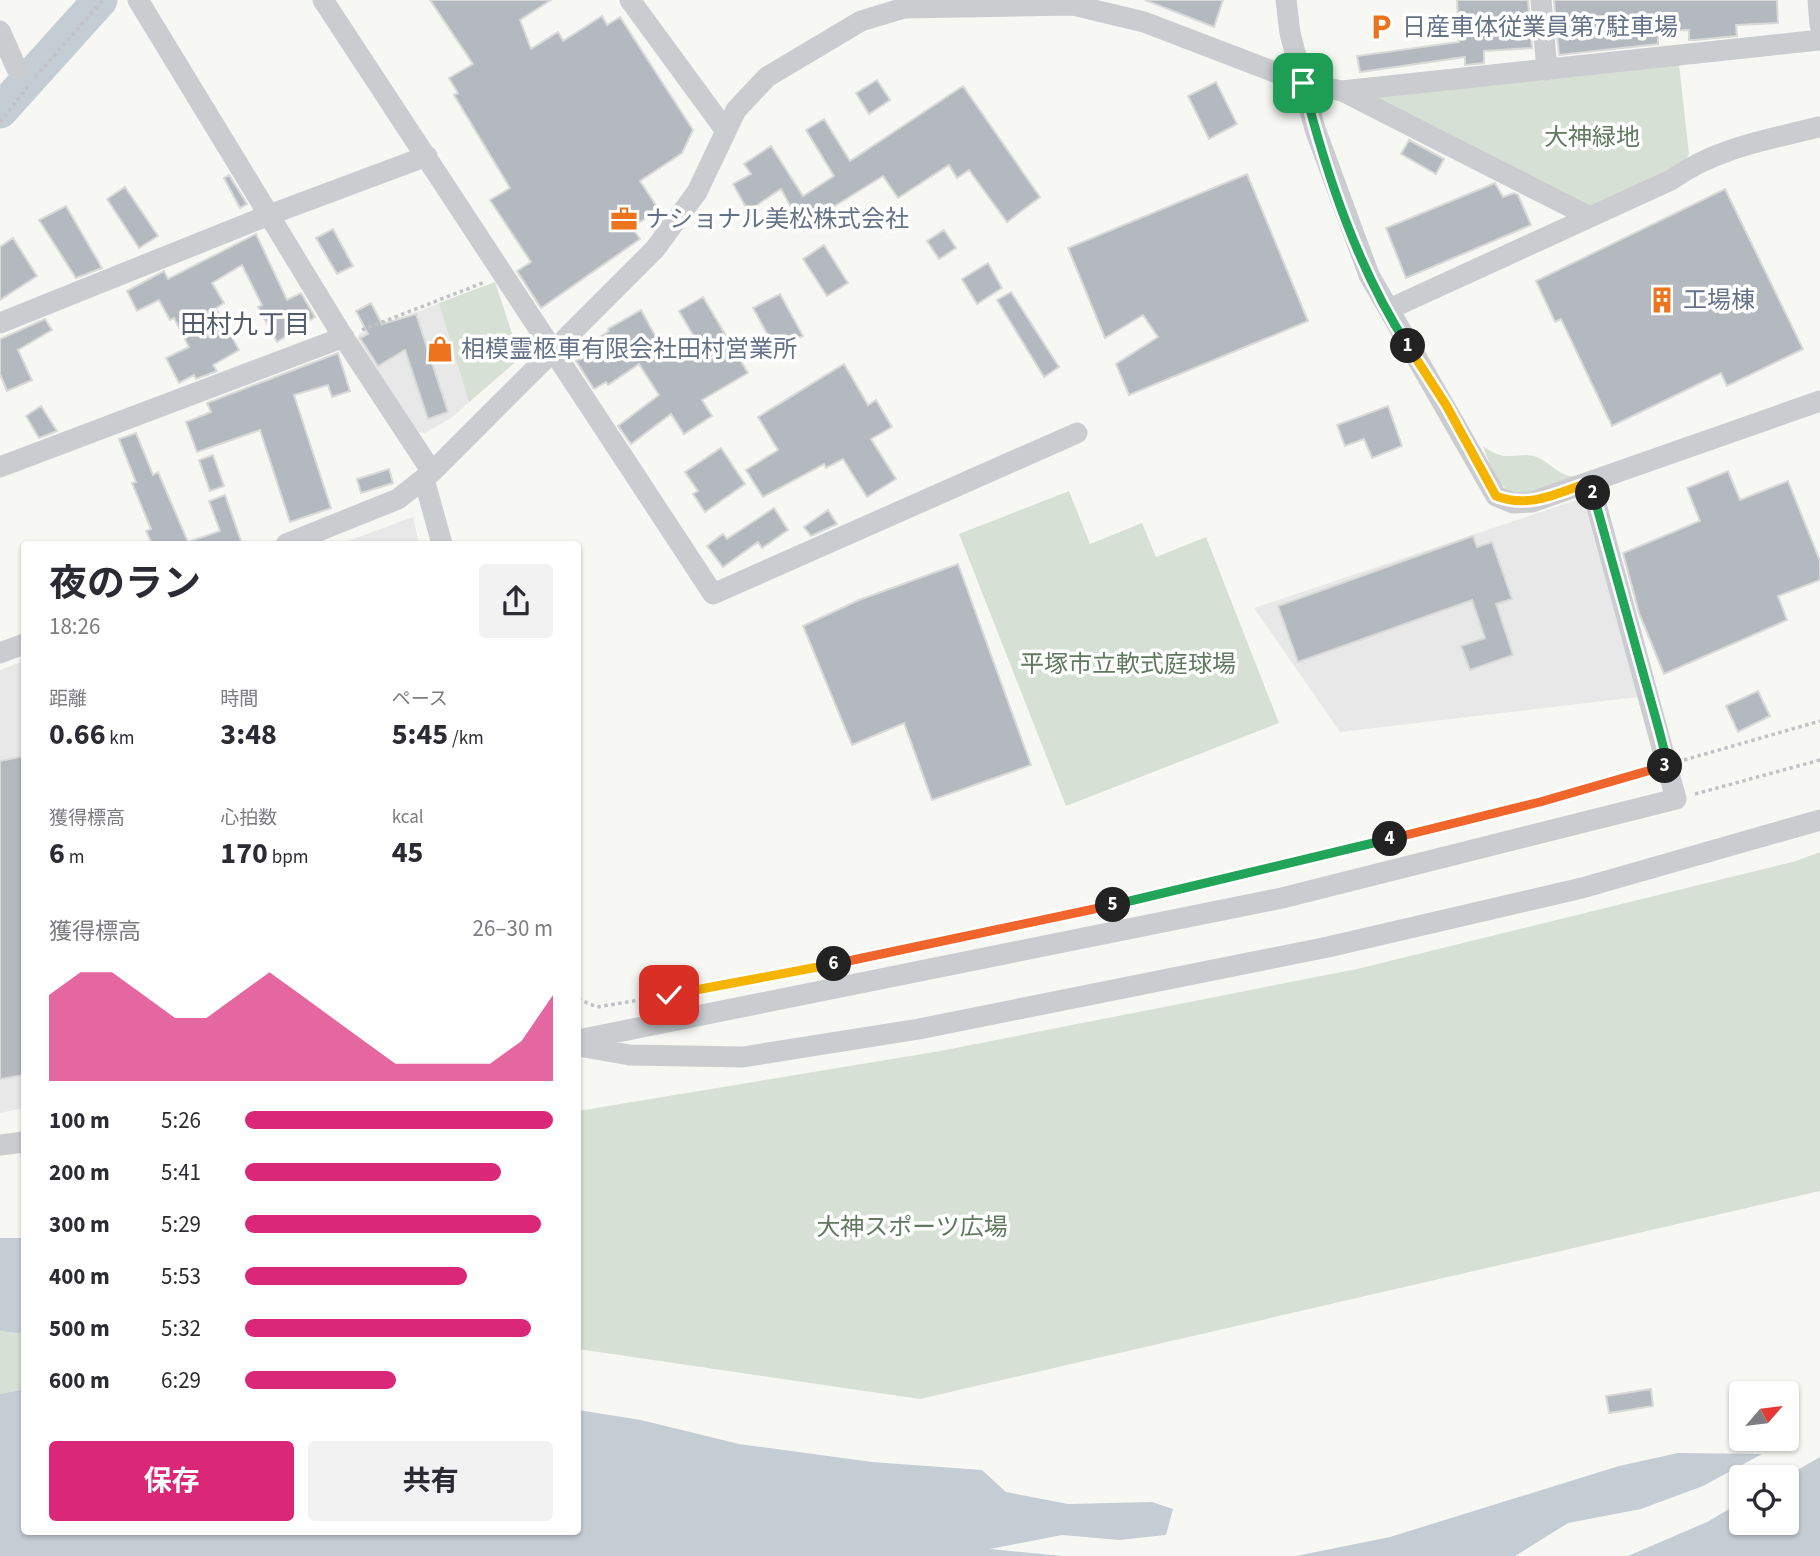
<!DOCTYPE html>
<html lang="ja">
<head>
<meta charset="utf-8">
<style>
  body { margin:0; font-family:"Source Sans 3","Noto Sans JP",sans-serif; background:#f2f2f3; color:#2b2b33; height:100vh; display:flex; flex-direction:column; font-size:26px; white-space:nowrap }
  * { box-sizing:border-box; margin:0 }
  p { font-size:23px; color:#7c7c81 }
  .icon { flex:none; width:38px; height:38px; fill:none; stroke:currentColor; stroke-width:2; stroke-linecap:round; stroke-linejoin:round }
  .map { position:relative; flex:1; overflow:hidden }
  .sheet { position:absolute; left:21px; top:541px; width:560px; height:994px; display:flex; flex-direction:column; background:#fff; border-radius:7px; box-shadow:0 2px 5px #0004 }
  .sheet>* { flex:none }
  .needle { width:46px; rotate:62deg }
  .controls { position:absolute; left:1729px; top:1381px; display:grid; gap:14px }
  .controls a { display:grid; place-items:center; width:70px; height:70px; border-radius:7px; background:#fff; box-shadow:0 2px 5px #0004; font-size:35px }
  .pin { position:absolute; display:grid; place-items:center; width:60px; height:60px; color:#fff; margin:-30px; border-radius:14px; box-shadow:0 4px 10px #0006 }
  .km { position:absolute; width:35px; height:35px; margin:-18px; border-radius:50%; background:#222; color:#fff; font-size:19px; line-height:35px; text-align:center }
  .round { display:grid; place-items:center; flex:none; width:74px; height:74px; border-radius:7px; background:#f2f2f3 }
  .overview { display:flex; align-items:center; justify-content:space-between; height:119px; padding:0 28px }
  h1 { font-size:38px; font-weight:700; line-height:52px }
  .metrics { display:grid; grid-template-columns:repeat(3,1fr); gap:10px; height:119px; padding:7px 28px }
  .metrics div { display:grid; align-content:center }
  .metrics b { font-size:30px; font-weight:700 }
  .metrics small { font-size:19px; font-weight:400 }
  .metrics p { font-size:19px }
  .chart { height:196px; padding:14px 28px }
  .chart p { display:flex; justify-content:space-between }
  .chart svg { width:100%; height:126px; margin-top:7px; fill:#db2777; opacity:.7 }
  .cta { display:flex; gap:14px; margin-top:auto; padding:14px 28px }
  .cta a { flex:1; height:80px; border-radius:7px; background:#db2777; color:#fff; font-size:28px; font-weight:700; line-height:80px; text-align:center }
  .cta a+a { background:#f2f2f3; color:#2b2b33 }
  ul { padding:0 28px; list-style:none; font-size:23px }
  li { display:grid; grid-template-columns:112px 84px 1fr; align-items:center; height:52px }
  li i { height:18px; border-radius:9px; background:#db2777 }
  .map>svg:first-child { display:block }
</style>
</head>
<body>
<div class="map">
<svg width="1820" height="1556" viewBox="0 0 1820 1556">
  <rect width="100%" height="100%" fill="#f7f8f4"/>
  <path fill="#e8e8e8" d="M495 282 520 358 451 418 425 433 416 432 357 341 359 334Z
    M1583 498 1638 697 1340 732 1254 608Z
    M413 517 419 544H340Z
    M24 661V1108L0 1113V670Z"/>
  <path fill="#d7e0d5" d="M1679 64 1689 154 1680 171 1590 207 1359 95Z
    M495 282 520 358 469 402 439 303Z
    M1483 446C1508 466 1522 448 1541 459 1553 466 1559 475 1575 477 1519 498 1505 510 1483 446Z
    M1069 491 1090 544 1142 523 1156 557 1206 537 1279 723 1066 806 959 534Z
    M1820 852V1191L920 1399 578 1349V1111L940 1051 1357 969 1796 861Z
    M0 1331 24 1334V1389L0 1394Z"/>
  <path fill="#c5cdd4" d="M0 1238H24V1334L0 1331Z
    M24 1389V1531H578V1410L641 1420 739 1444 872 1462 982 1470 1006 1492 1068 1504 1152 1502 1173 1509 1166 1535 1119 1540 1062 1535 990 1549 1063 1556H0V1394Z
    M1678 1453 1762 1454 1703 1486 1641 1509 1568 1523 1515 1556H1296L1390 1537 1619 1466Z
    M1820 1457V1556H1628L1707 1522 1741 1502V1522H1787L1785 1477Z"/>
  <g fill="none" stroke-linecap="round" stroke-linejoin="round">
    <path stroke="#c5cdd4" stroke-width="35" d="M0 111 100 0"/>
  </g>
  <path fill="#b4b9c0" stroke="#d9d9d7" stroke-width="2" d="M430 0H551L520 20 531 49 558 32 563 41 602 16 607 25 620 17 693 130 682 153 640 181 659 210 632 227 640 239 541 308 517 271 531 262 490 200 510 188 454 95 458 93 449 78 473 64Z
    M1145 0H1223L1214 27Z
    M1457 0H1528L1532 48 1484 51V63L1465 65V57L1360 72 1357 56 1459 42Z
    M1554 0H1777L1778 23 1736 25 1737 36 1695 40H1689V30L1658 31V44L1559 55Z
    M877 80 890 100 869 114 856 93Z
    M1216 82 1237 124 1209 139 1188 96Z
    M963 86 1040 197 1007 222 969 170 957 178 949 165 898 198 883 176 817 217 820 223 804 231 781 189 748 211 733 184 751 174 744 164 771 146 803 196 834 176 806 130 824 119 850 161Z
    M1409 140 1444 159 1436 174 1401 154Z
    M1247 174 1308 321 1129 395 1116 364 1158 337 1143 315 1105 338 1068 248Z
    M229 175 247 204 240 208 224 178Z
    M1495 183 1503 197 1514 193 1518 195 1531 225 1406 278 1386 228Z
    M125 187 158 236 139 248 107 199Z
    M1725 189 1803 349 1727 386 1721 373 1612 426 1561 319 1555 322 1536 281Z
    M66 206 102 268 76 278 39 220Z
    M333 229 353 266 337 274 316 238Z
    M944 230 956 248 939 259 927 241Z
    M256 234 287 300 301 293 315 317 277 342 258 307 262 305 242 265 212 283 224 303 216 308 239 350 213 365 217 371 196 379 194 375 179 383 166 358 189 347 174 318 170 320 159 300 137 311 127 291 164 271 168 279Z
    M13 238 37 276 0 300V247Z
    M824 245 848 283 827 296 803 259Z
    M988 263 1002 288 977 304 962 279Z
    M1011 292 1059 367 1044 377 997 300Z
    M780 294 803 336 776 350 753 308Z
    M703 297 748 373 702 400 712 416 684 434 671 414 631 444 618 426 659 395 639 364 608 385 606 382 594 389 576 361 588 355 583 348 609 331 608 329 641 310 669 361 697 342 679 311Z
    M371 303 382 324 416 314 448 412 428 419 405 350 378 366 360 338 368 334 356 311Z
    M45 319 52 330 18 350 32 380 7 391 0 374V339Z
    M338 353 350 391 332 397 328 385 294 395 331 508 290 522 260 430 197 452 186 422 211 412 207 403Z
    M844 364 868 405 876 400 892 427 871 439 896 479 867 497 843 459 826 468 824 464 763 497 746 470 778 450 758 417Z
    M41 406 57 431 39 438 26 416Z
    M1388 406 1402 446 1372 458 1364 439 1345 446 1337 425Z
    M136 433 153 475 158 472 188 542 220 531 209 501 225 495 242 544H152L146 531 151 529 132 483 136 482 119 439Z
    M721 448 745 484 705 512 693 494 698 491 685 472Z
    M213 455 224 486 210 491 199 460Z
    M389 469 393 483 361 493 357 479Z
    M1728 471 1740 500 1788 481 1820 561V580L1778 596 1787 620 1664 674 1639 613 1623 553 1700 521 1687 488Z
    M774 508 788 530 762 548 758 542 723 567 707 546 723 534 727 539Z
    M828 510 837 524 811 536 804 527Z
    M1473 536 1477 547 1492 542 1512 599 1496 604 1513 655 1470 670 1461 646 1485 638 1472 600 1298 662 1278 606Z
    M958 564 1031 765 932 800 904 723 852 745 803 626 859 600Z
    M1758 691 1770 716 1738 732 1726 706Z
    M24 756V1075L0 1079V761Z
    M1651 1389 1653 1406 1609 1413 1606 1396Z"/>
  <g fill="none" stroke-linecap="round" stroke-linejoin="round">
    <path stroke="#c1c2c5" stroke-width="3.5" stroke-dasharray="3.5 3.5" stroke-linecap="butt" d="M35 77 103 0
      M0 122 28 86
      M362 330 485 282
      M1684 760 1820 721
      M1695 794 1820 760
      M578 999 597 1007C824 970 1048 921 1271 867 1398 837 1524 807 1649 770"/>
    <path stroke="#caccd0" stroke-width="21" d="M138 0 342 335 432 472
      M323 0 713 594 1077 433
      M630 0 726 131
      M1286 0 1290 33 1315 129 1369 275 1496 496 1513 503 1532 502 1820 401
      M1541 0 1547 70
      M1818 0 1820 25
      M0 31 17 69
      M1342 91 1588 216
      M1398 305 1671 180C1716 148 1766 140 1819 127
      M0 323 269 215 427 156
      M0 467 344 337
      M424 479 442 544
      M286 544 398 499 432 472 655 249 697 192 736 110 767 77 861 21 904 8 1073 5 1144 22 1303 83 1342 91 1820 40
      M0 653 24 644
      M578 1040 1282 898 1676 799 1590 482
      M578 1046 630 1055 743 1057 919 1029 1328 947 1582 888 1820 820
      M0 1145 24 1142"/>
  </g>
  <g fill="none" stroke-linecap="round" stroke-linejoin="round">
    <g stroke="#fff" stroke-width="14">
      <path id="split-1" d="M1303 83C1326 173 1357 268 1408 346"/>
    </g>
    <g stroke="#fff" stroke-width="14">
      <path id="split-2" d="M1408 346 1446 405 1496 496C1529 509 1558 493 1590 482L1593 493"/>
    </g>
    <g stroke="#fff" stroke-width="14">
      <path id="split-3" d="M1593 493 1659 730 1668 765 1665 766"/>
    </g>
    <g stroke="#fff" stroke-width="14">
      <path id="split-4" d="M1390 839 1540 802 1665 766"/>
    </g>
    <g stroke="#fff" stroke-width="14">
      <path id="split-5" d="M1113 905 1390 839"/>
    </g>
    <g stroke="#fff" stroke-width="14">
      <path id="split-6" d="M834 964 1113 905"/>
    </g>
    <g stroke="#fff" stroke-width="14">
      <path id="split-7" d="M669 995 834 964"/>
    </g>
    <use href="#split-1" stroke="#22a559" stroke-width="9"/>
    <use href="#split-2" stroke="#f5b400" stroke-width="9"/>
    <use href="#split-3" stroke="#22a559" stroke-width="9"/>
    <use href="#split-4" stroke="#f0652b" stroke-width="9"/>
    <use href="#split-5" stroke="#22a559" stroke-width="9"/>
    <use href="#split-6" stroke="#f0652b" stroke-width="9"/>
    <use href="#split-7" stroke="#f5b400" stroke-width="9"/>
  </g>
  <defs>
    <g id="parking-bare" transform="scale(2.1)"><path d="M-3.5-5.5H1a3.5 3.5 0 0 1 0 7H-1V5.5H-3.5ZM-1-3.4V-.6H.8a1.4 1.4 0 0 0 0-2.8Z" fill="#ed741f" stroke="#fff" stroke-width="2.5" paint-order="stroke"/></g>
    <g id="office-bare" transform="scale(2.1)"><path d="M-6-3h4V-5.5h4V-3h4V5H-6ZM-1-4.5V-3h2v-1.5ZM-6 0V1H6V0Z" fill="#ed741f" stroke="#fff" stroke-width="2.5" paint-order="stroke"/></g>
    <g id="building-bare" transform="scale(2.1)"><path d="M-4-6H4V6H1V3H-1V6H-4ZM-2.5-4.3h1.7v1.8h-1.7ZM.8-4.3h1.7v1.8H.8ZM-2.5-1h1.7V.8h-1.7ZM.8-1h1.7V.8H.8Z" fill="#ed741f" stroke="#fff" stroke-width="2.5" paint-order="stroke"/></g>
    <g id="shop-bare" transform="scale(2.1)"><path d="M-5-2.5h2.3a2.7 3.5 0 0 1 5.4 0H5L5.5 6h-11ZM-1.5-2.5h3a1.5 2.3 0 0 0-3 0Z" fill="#ed741f" stroke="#fff" stroke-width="2.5" paint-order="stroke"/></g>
  </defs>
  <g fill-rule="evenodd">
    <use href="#parking-bare" x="1381" y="27"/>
    <use href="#office-bare" x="624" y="219"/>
    <use href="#building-bare" x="1662" y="300"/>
    <use href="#shop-bare" x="440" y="349"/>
  </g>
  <g text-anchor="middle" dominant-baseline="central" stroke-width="7" stroke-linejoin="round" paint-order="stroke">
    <g font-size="24" fill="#657287" stroke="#fff" text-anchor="start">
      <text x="1402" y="27">日産車体従業員第7駐車場</text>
      <text x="645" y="219">ナショナル美松株式会社</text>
      <text x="1683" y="300">工場棟</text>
      <text x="461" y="349">相模霊柩車有限会社田村営業所</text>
    </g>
    <g font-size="24" fill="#617960" stroke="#fff">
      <text x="1592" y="137">大神緑地</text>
      <text x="1128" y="664">平塚市立軟式庭球場</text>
      <text x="912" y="1227">大神スポーツ広場</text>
    </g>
    <g font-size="26" fill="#535c6c" stroke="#fff">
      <text x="245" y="324">田村九丁目</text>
    </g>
  </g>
</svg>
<div class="controls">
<a><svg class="needle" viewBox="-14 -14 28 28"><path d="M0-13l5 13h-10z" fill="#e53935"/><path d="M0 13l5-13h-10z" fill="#7c7c81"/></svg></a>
<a><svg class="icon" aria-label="locate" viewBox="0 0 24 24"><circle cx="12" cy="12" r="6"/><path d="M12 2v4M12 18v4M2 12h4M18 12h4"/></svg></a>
</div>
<div class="pin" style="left:1303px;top:83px;background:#1e9e55"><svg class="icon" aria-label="arrive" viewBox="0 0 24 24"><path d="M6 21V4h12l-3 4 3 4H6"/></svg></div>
<div class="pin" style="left:669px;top:995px;background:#d93025"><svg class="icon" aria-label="check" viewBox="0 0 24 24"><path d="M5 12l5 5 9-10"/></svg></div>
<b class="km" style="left:1408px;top:346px">1</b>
<b class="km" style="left:1593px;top:493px">2</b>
<b class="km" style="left:1665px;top:766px">3</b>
<b class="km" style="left:1390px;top:839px">4</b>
<b class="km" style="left:1113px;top:905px">5</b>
<b class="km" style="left:834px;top:964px">6</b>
<section class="sheet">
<div class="overview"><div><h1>夜のラン</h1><p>18:26</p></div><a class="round"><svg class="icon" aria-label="share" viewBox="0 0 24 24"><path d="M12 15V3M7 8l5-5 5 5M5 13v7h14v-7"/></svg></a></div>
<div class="metrics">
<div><p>距離</p><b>0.66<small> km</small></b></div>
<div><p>時間</p><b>3:48</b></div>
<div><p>ペース</p><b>5:45<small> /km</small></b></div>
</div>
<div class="metrics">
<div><p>獲得標高</p><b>6<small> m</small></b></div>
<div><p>心拍数</p><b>170<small> bpm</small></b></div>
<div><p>kcal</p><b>45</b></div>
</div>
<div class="chart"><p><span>獲得標高</span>26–30 m</p>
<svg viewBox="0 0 160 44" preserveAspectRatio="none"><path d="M0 44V14L10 6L20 6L30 14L40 22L50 22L60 14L70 6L80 14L90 22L100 30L110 38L120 38L130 38L140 38L150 30L160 14V44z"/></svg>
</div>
<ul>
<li><b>100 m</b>5:26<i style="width:100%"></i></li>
<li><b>200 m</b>5:41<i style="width:83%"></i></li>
<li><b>300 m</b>5:29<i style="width:96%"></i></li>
<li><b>400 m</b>5:53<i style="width:72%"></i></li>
<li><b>500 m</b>5:32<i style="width:93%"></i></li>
<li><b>600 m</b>6:29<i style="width:49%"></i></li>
</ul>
<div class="cta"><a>保存</a><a>共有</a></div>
</section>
</div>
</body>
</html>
